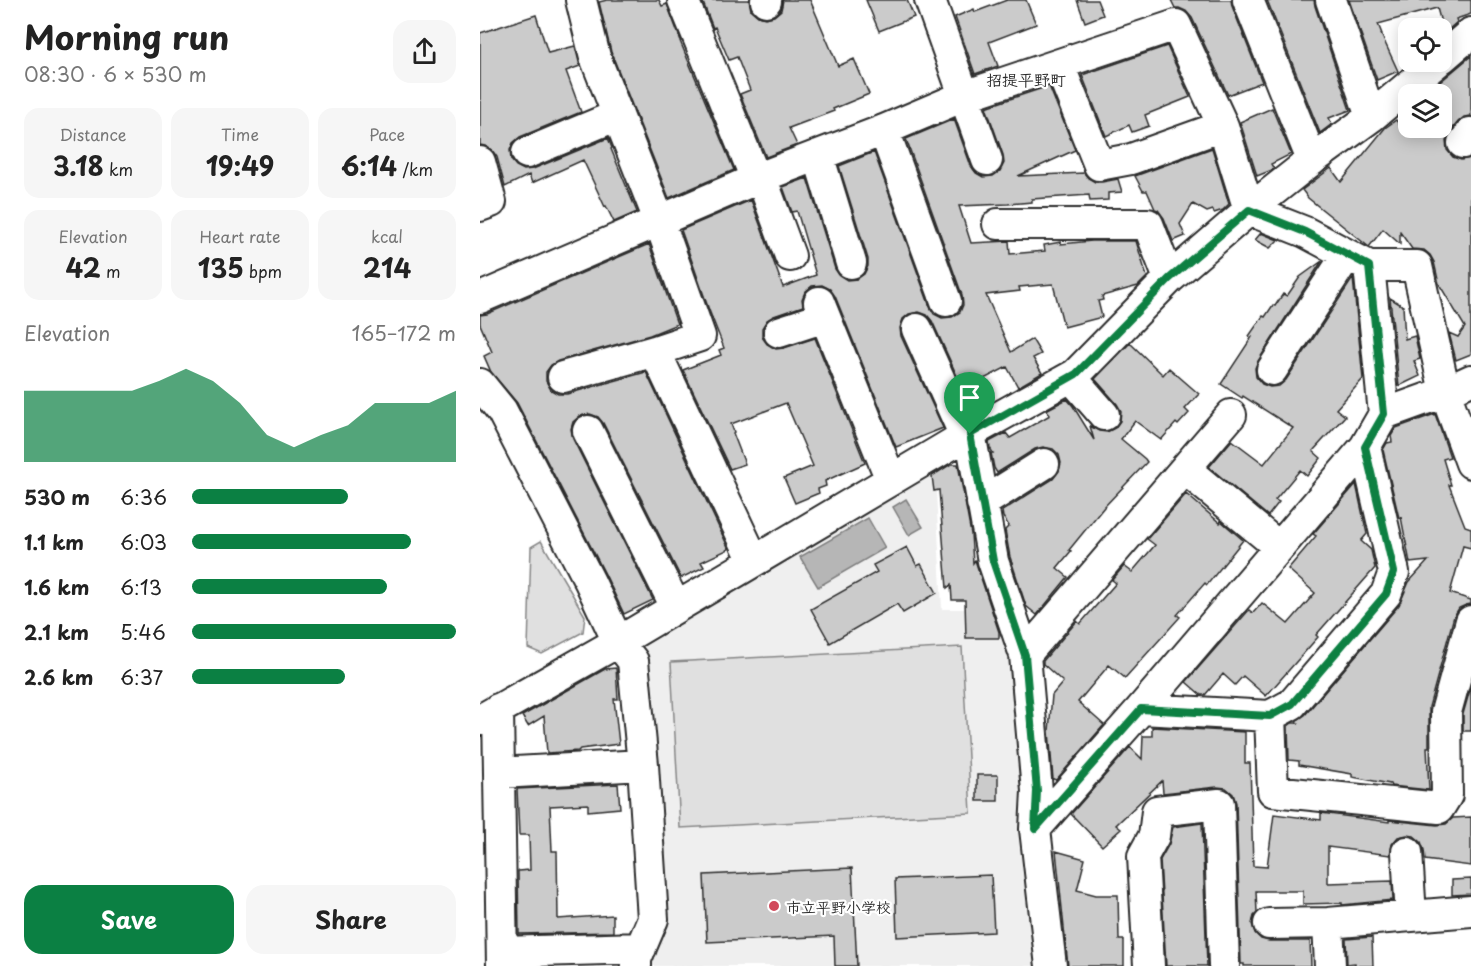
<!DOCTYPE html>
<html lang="en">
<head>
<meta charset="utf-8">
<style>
  body { margin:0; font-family:"Playpen Sans","Klee One",sans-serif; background:#f6f6f6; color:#222; height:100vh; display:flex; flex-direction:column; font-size:22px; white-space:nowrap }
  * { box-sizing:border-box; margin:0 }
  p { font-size:20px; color:#767676 }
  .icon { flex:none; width:33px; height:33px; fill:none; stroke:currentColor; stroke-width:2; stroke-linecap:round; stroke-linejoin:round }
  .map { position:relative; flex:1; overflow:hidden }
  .details { display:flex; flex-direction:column; background:#fff; width:480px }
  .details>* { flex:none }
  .controls { position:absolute; left:918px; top:18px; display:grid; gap:12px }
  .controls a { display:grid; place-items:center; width:54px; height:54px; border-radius:12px; background:#fff; box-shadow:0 3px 15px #0003; font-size:30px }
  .pin { position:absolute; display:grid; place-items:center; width:51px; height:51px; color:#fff; margin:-62px -26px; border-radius:50% 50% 50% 0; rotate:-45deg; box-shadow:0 0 6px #0007 }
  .pin .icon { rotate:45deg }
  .round { display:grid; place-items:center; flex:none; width:63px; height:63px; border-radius:18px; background:#f6f6f6 }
  .summary { display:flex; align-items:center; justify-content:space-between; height:102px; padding:0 24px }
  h1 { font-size:33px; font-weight:700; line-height:45px }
  .metrics { display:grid; grid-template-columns:repeat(3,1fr); gap:9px; height:102px; padding:6px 24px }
  .metrics div { display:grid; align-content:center; border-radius:15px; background:#f6f6f6; text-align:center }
  .metrics b { font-size:26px; font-weight:700 }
  .metrics small { font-size:16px; font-weight:400 }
  .metrics p { font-size:16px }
  .chart { height:168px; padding:12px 24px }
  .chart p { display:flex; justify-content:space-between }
  .chart svg { width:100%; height:108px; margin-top:6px; fill:#0b8043; opacity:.7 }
  .button { display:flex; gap:12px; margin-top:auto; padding:12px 24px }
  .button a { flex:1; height:69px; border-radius:18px; background:#0b8043; color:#fff; font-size:24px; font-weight:700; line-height:69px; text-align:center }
  .button a+a { background:#f6f6f6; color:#222 }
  ul { padding:0 24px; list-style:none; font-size:20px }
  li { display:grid; grid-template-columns:96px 72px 1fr; align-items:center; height:45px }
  li i { height:15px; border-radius:8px; background:#0b8043 }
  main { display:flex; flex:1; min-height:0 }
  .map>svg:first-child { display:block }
</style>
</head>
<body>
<main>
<section class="details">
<div class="summary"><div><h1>Morning run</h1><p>08:30 · 6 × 530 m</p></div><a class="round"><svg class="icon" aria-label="share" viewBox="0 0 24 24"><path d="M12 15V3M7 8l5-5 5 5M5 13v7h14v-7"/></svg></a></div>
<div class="metrics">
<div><p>Distance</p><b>3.18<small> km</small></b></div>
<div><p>Time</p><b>19:49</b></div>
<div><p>Pace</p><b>6:14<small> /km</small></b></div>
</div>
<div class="metrics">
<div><p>Elevation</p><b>42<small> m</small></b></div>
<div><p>Heart rate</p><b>135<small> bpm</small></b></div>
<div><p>kcal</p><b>214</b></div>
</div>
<div class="chart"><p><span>Elevation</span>165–172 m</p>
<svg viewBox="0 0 160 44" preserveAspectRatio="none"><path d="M0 44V15L10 15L20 15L30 15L40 15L50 11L60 6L70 11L80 20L90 33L100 38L110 33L120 29L130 20L140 20L150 20L160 15V44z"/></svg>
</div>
<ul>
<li><b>530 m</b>6:36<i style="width:59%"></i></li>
<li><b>1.1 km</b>6:03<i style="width:83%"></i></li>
<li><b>1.6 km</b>6:13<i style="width:74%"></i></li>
<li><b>2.1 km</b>5:46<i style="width:100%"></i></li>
<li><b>2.6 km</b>6:37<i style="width:58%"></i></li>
</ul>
<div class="button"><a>Save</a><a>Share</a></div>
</section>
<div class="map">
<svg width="991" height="966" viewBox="0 0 991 966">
  <rect width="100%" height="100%" fill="#fff"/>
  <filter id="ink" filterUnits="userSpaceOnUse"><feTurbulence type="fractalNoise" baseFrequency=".0167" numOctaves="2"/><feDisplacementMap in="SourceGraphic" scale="12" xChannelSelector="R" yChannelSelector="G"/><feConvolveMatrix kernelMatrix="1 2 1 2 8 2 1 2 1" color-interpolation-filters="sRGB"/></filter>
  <g filter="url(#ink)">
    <path fill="#efefef" d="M454 454 462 609H529L571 966H156L173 919 138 642Z"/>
    <path fill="#e0e0e0" stroke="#868686" stroke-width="1.5" d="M61 541 105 616 103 632 62 654 48 648 51 547Z
      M482 647 491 813 200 828 191 662Z"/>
    <path fill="#b6b6b6" stroke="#7e7e7e" stroke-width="1.5" d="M426 499 443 527 429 535 413 507Z
      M388 518 405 548 338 587 320 557Z"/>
    <path fill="#cbcbcb" stroke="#2b2b2b" stroke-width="1.5" d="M127 0H179L182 6 187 4 201 41H200L254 170 189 198 131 52 119 2Z
      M222 0H269L271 10 278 16 285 18 294 16 301 10 303 0H330L358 66 374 59 389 94 353 109 354 111 309 128 317 145 286 157 260 94 270 90 257 57 249 60 235 27 233 28Z
      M386 0H427L434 17 399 31Z
      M527 0H546L556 24 509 42 518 66 495 74 475 17 494 9 495 12Z
      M597 0H617L623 15 605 22Z
      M691 0H751L752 6 782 82 748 95 712 18 706 11 699 8H695Z
      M787 0H834L835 6 870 110 849 118 852 124 840 133Z
      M869 0H991V14L976 19 977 22 969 29 963 30 957 8 898 24 902 34H901L918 71 897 80Z
      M56 15 68 53 95 46 100 66 86 71 101 112 40 137 33 143 30 150 31 160 36 166 44 170 53 169 128 138 132 148 131 149 157 212 134 222 126 206 125 207 103 160 52 183 49 175 25 187 17 157 12 150 5 146 0 145V33Z
      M687 46 710 97 665 115 669 126 652 132 649 125 626 136 602 75Z
      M991 56V116L984 117 978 122 970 132 966 141 967 150 973 157 981 160 991 158V354L976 360 969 333 978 337 985 327 959 284 954 262 950 255 944 250 932 249 920 232V244L903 229 889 247 828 198 822 190 851 168 861 182 905 128 916 120 922 128H962V94L954 87Z
      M569 86 595 150 538 176 604 173 608 178 615 182H622L638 179 642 192 628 193V200L610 201 609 195 552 199V202L528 204 479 206 491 243 529 241 530 254 565 251 564 245 581 242V244L612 241H656L667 277 658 286 622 296 623 300 618 301 622 317 584 327 573 284 539 287 540 291 506 295 531 352 552 339 561 354 553 358 562 373 538 387 527 367 496 383 506 404 493 411 452 321 447 315 439 312 429 314 423 319 420 328 421 336 463 428 416 447 355 296 350 289 342 285 332 286 325 292 322 299 323 306 294 316 287 320 282 328V337L287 344 296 349 304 348 335 338 385 463 345 481 346 486 338 489 339 493 315 503 304 478 333 466 306 403 251 424 254 432 253 433 265 464 250 469 203 370 241 355 239 350 244 348 229 310 201 230 271 200 303 287 336 275 317 211 312 212 303 187 327 178 355 269 359 275 367 280 377 279 384 274 388 266V259L359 166 394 152 450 307 454 314 462 318 472 317 480 312 483 305 482 295 426 139 474 119 491 166 496 173 503 177 513 176 520 171 524 163 523 155 506 107Z
      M792 108 811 154 791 164 794 169 792 170 777 176 760 122Z
      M732 148 749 204 743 210 734 213 733 210 727 212 713 204 700 224 705 236 693 241 684 218 678 210 675 209 667 191H663L655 176Z
      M781 233 798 240 790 248 775 240Z
      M169 244 197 324 170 335 78 361 71 365 66 372V381L71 390 78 394H87L166 372 249 549 221 562 224 567 201 578 123 423 118 417 110 414 100 416 93 422 91 429 93 439 173 600 144 614 125 574 37 403 11 372 4 356 12 352 0 324V315L7 314Z
      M842 261 778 361 775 368 776 377 782 384 790 387 799 386 806 380 873 278 883 379 856 409 865 416 833 451 841 458 827 476 820 470 795 500 799 502 788 516 729 467 752 440 784 464 813 428 763 396 762 398 741 384 772 337 769 336 783 316 785 317 793 305 795 306 803 294 807 296 820 277Z
      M910 298 923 306 925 339 935 336 940 359 934 361 940 376 919 386Z
      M650 343 683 375 689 368 719 394 705 409 709 413 698 425 696 423 681 440 655 421 641 439 665 459 667 462 624 507 589 550 591 551 577 568 588 577 557 615 546 606 530 557 525 530 529 526 523 517 522 511 573 479 579 471 581 463 579 455 573 449 563 447 555 449 517 473 514 468 511 453H513L510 448 509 442 526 433 530 438 570 415 566 410 587 399 593 406 614 440 610 426 619 431 627 432 635 428 640 421 641 411 637 404 615 379Z
      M955 414 970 457 963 459 971 485H969L985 526 991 528V548L983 546 970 593 991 600V604L986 605 979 608 974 616 949 707V747H947L949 790 911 786 910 784 872 777V774L819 765V761L809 760 808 726 812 723H818L816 721 825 715 919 605 929 582 948 561 930 563 921 517 919 518 903 450 907 443 912 442 911 436 916 428Z
      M471 464H478L491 534 493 563 495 560 519 632V638H486L485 600H472L471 585 467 588 459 490 454 491 452 476Z
      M876 484 887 534 881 541 891 550 895 568 836 635 838 637 786 696 763 676 755 685 743 674 725 695H721L706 682 769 610 773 613 782 603 808 624 835 593 808 569 836 536 833 534Z
      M706 494 740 523 741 521 763 540 727 585 725 583 697 615 700 617 645 678 629 665 598 702 624 725 576 780 573 779 569 731 572 695 583 682 563 664V661L597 621 600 624 636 583 632 580 644 566 652 572 675 545 667 539Z
      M427 547 437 566 441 564 457 593 423 613 417 604 350 643 331 609 397 572 393 565Z
      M136 668 138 699H134L139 744 100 749 98 751 67 753 64 716 48 726 42 716 125 669Z
      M991 686V731H983V714Z
      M672 727 765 732V763H770L773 866 787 867 794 814 841 820V813L909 822V820L957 825 966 824 973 818 991 817V866L945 860 944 850 941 842 934 836 927 835 918 837 912 844 910 855 848 847V883L912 881 913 900 862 905V903L823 904V891H776L777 913 774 916 772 924 775 933 781 939 789 941H830L831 966H764V964H761L756 803 753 794 746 788 737 787 683 793 682 781 636 825 641 829 622 846 591 814 650 747 662 759 663 736H672Z
      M497 775H518V801H497Z
      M138 784 140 808 108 811V804L70 806 72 851H77L78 919 133 915V932L39 934 38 871 50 870 49 835H39L37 789Z
      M722 823 727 966H686L680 860 689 844 693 827Z
      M576 851 605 859 597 890 616 895H638L639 940H644V966H588Z
      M372 868 377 966H355L354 936 227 942 224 875Z
      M511 875 514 932 417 937 415 879Z
      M991 879V894L972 895V880Z
      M892 937 893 966H875V963L867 964 866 939Z"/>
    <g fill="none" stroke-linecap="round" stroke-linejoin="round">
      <g stroke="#2b2b2b" stroke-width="34">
        <path id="minor" d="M203 0 276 179
          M286 0V1
          M450 0 507 160
          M768 0 832 160
          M851 0 891 117
          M962 58 991 33
          M579 65 619 165 651 159 743 126
          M404 130 466 301
          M983 143 991 133
          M47 153 138 115
          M338 155 371 263
          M0 162 11 202 0 206
          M281 177 310 256
          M769 210 825 232 889 266H937L965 392 991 463
          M518 224H668L689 279
          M889 266 904 414
          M0 298 281 177 404 130 484 96 696 25 743 126 769 210
          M339 302 411 480
          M437 329 485 436
          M299 332 345 317
          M175 351 274 561
          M792 370 867 255
          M83 377 175 351 220 336 179 220 115 57 101 0
          M591 377 624 415
          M0 384 22 411 110 582 138 642 153 661 163 765 173 919 156 959V966
          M108 431 196 607
          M490 433 513 561 545 655 557 791 555 829 571 966
          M705 469 799 547
          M502 503 564 464
          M545 655 751 415
          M18 709 22 966
          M661 709 790 716 812 704 906 594 914 572 885 447
          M790 716 793 791 959 808 967 795 966 712 991 621
          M0 720 138 642 490 433 596 374 689 279 769 210 832 160 891 117 957 62
          M19 773 163 765
          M555 829 661 709 885 447 904 414 965 392 991 380
          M927 852 931 916
          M848 923 850 966
          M789 924 848 923 991 911
          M22 952 161 948
          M669 966 663 856 674 836 677 811 739 804 744 966"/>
      </g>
      <use href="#minor" stroke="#fff" stroke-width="30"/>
    </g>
  </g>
  <g fill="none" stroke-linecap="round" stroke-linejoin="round" filter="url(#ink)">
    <g stroke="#fff" stroke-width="12">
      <path id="route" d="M769 210 825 232 889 266 904 414 885 447 914 572 906 594 812 704 790 716 661 709 555 829 557 791 545 655 513 561 490 434 596 374 689 279Z"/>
    </g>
    <use href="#route" stroke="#0b8043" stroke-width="8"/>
  </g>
  <circle fill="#d1495b" stroke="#fff" stroke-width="2" cx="294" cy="906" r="6"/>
  <g text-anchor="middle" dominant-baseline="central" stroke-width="4.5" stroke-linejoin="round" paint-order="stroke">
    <g font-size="15" font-weight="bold" fill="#2b2b2b" stroke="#fff" text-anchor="start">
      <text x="306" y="906">市立平野小学校</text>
    </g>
    <g font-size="16" font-weight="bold" fill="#2b2b2b" stroke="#fff">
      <text x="546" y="79">招提平野町</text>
    </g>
  </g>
</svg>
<div class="controls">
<a><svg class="icon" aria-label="locate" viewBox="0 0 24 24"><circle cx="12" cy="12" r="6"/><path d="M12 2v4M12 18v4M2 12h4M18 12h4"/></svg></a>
<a><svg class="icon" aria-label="layers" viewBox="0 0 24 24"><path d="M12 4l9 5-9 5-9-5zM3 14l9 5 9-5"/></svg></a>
</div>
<div class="pin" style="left:490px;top:434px;background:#1e9e55"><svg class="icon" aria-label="arrive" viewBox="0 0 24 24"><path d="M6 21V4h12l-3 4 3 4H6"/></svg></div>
</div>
</main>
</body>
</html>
